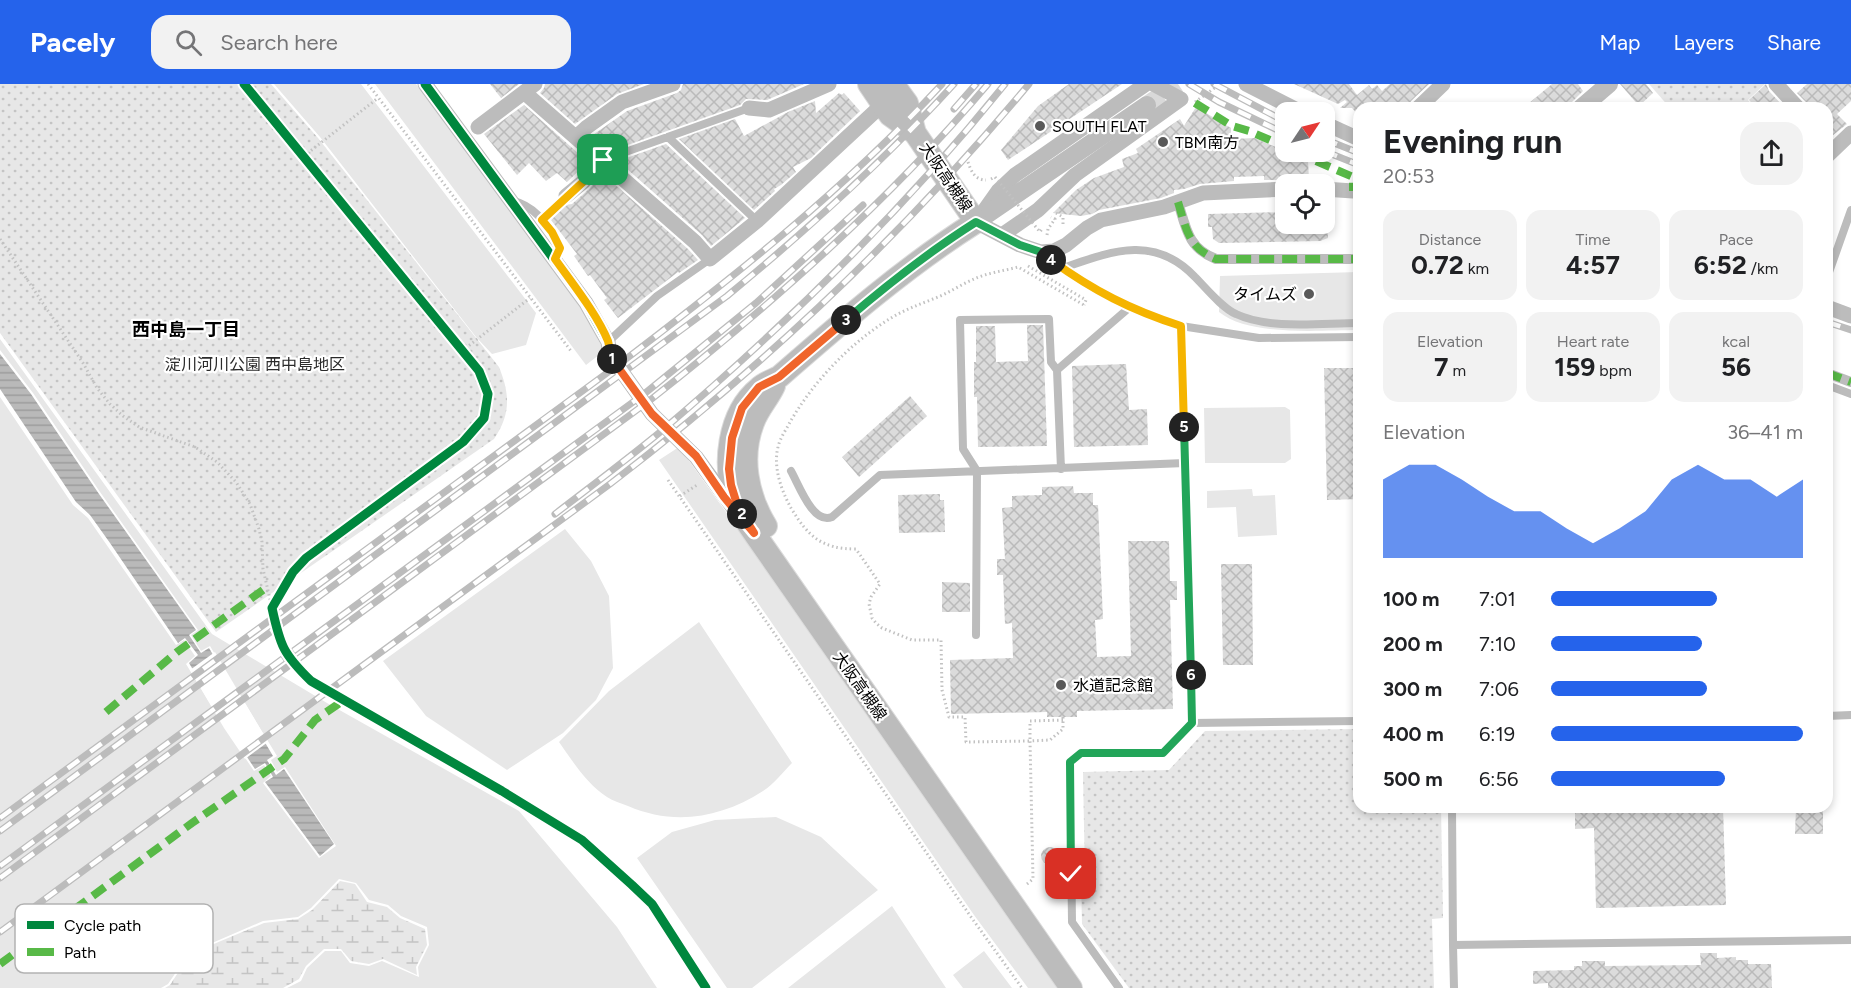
<!DOCTYPE html>
<html lang="en">
<head>
<meta charset="utf-8">
<style>
  body { margin:0; font-family:Figtree,"Noto Sans JP",sans-serif; background:#f2f2f2; color:#202124; height:100vh; display:flex; flex-direction:column; font-size:22px; white-space:nowrap }
  * { box-sizing:border-box; margin:0 }
  p { font-size:20px; color:#757577 }
  .icon { flex:none; width:33px; height:33px; fill:none; stroke:currentColor; stroke-width:2; stroke-linecap:round; stroke-linejoin:round }
  .map { position:relative; flex:1; overflow:hidden }
  .panel { position:absolute; left:1353px; top:18px; width:480px; height:711px; display:flex; flex-direction:column; background:#fff; border-radius:18px; box-shadow:0 3px 9px #0003 }
  .panel>* { flex:none }
  .needle { width:39px; rotate:55deg }
  .fabs { position:absolute; left:1275px; top:18px; display:grid; gap:12px }
  .fabs a { display:grid; place-items:center; width:60px; height:60px; border-radius:12px; background:#fff; box-shadow:0 3px 9px #0003; font-size:30px }
  .pin { position:absolute; display:grid; place-items:center; width:51px; height:51px; color:#fff; margin:-26px; border-radius:12px; box-shadow:0 3px 9px #0006 }
  .km { position:absolute; width:30px; height:30px; margin:-15px; border-radius:50%; background:#222; color:#fff; font-size:16px; line-height:30px; text-align:center }
  .round { display:grid; place-items:center; flex:none; width:63px; height:63px; border-radius:18px; background:#f2f2f2 }
  .headline { display:flex; align-items:center; justify-content:space-between; height:102px; padding:0 30px }
  h1 { font-size:33px; font-weight:700; line-height:45px }
  .figures { display:grid; grid-template-columns:repeat(3,1fr); gap:9px; height:102px; padding:6px 30px }
  .figures div { display:grid; align-content:center; border-radius:15px; background:#f2f2f2; text-align:center }
  .figures b { font-size:26px; font-weight:700 }
  .figures small { font-size:16px; font-weight:400 }
  .figures p { font-size:16px }
  .chart { height:168px; padding:12px 30px }
  .chart p { display:flex; justify-content:space-between }
  .chart svg { width:100%; height:108px; margin-top:6px; fill:#2563eb; opacity:.7 }
  ul { padding:0 30px; list-style:none; font-size:20px }
  li { display:grid; grid-template-columns:96px 72px 1fr; align-items:center; height:45px }
  li i { height:15px; border-radius:8px; background:#2563eb }
  header { display:flex; align-items:center; gap:36px; box-sizing:border-box; height:84px; padding:0 30px; background:#2563eb; color:#fff }
  header strong { font-size:28px }
  nav { display:flex; gap:33px; margin-inline-start:auto; font-size:21px }
  .search { width:420px; height:54px; background:#f2f2f2; display:flex; align-items:center; gap:15px; box-sizing:border-box; padding:0 21px; border-radius:18px; color:#757577; font-size:22px }
  .map>svg:first-child { display:block }
</style>
</head>
<body>
<header>
<strong>Pacely</strong>
<div class="search"><svg class="icon" aria-label="search" viewBox="0 0 24 24"><circle cx="10" cy="10" r="6"/><path d="M15 15l6 6"/></svg>Search here</div>
<nav><a>Map</a><a>Layers</a><a>Share</a></nav>
</header>
<div class="map">
<svg width="1851" height="904" viewBox="0 0 1851 904">
  <defs>
    <pattern id="wetland-marsh" width="20" height="14" patternUnits="userSpaceOnUse" patternTransform="scale(1.5)"><rect width="20" height="14" fill="#e7e7e7"/><path d="M1 5h8M5 5V1M11 12h8M15 12V8" fill="none" stroke="#c4c4c4"/></pattern>
    <pattern id="park-dots" width="8" height="8" patternUnits="userSpaceOnUse" patternTransform="scale(1.5)"><rect width="8" height="8" fill="#e7e7e7"/><path d="M2 2h.1M6 6h.1" fill="none" stroke="#c4c4c4" stroke-width="1.8" stroke-linecap="round"/></pattern>
    <pattern id="water-rules" width="6" height="5" patternUnits="userSpaceOnUse" patternTransform="scale(1.5)"><rect width="6" height="5" fill="#b9b9b9"/><path d="M0 2.5h6" fill="none" stroke="#9d9d9d"/></pattern>
    <pattern id="building-cross-hatch" width="8" height="8" patternUnits="userSpaceOnUse" patternTransform="scale(1.5)"><rect width="8" height="8" fill="#dbdbdb"/><path d="M0 0l8 8M0 8l8-8" fill="none" stroke="#bababa"/></pattern>
  </defs>
  <rect width="100%" height="100%" fill="#fff"/>
  <path fill="#e7e7e7" d="M274 0H361L536 229 526 261 492 270 476 253 320 53Z
    M375 0H416L467 66 584 229 604 267 586 281Z
    M1359 188V246C1320 246 1250 253 1219 228L1220 192Z
    M0 255 212 550 327 619 519 727 617 843 657 904H287L301 897 307 884 325 867H341L350 879 369 882 382 877 419 893 418 883 429 861 427 843 401 832 388 821 369 816 356 799 339 795 311 824 298 833 263 837 189 869 168 900 161 904H0V313L73 421 88 434 176 561 184 556 195 572 186 580 225 644 254 687 264 681 271 692 263 699 319 774 336 762 285 683 277 688 271 676 277 672 210 562 201 567 191 551 198 546 100 408 33 309 0 266Z
    M1285 323 1290 326 1291 375 1285 379H1205L1204 324Z
    M679 363 773 493 1058 904H1028L974 831 659 376Z
    M1252 405 1253 412 1275 411 1277 451 1238 453 1236 423 1207 424V407Z
    M565 445 591 477 609 512 613 584 596 616 563 649 507 686 426 632 383 577Z
    M699 538 792 679C783 688 774 700 763 707 721 734 674 742 628 722 621 719 613 717 607 713 587 700 573 678 559 658L609 607Z
    M776 733 821 753 878 806 752 904H727L637 774 672 748 715 736Z
    M892 822 946 904H788Z
    M984 867 1012 904H963L953 891Z"/>
  <path fill="url(#wetland-marsh)" d="M340 797 355 800 367 818 387 823 400 834 425 845 427 861 416 883 417 891 383 875 369 880 351 877 341 865H324L306 882 299 895 283 904H165L170 901 190 870 264 839 298 835 312 826Z"/>
  <path fill="url(#park-dots)" d="M0 0H271L318 54 499 283C510 310 511 330 494 355L216 548 0 249Z
    M1649 0H1765L1748 16 1755 24H1670Z
    M1359 645V723H1441L1443 834 1432 835 1434 904H1129L1082 840 1081 795 1085 794 1083 688 1169 686 1205 647Z"/>
  <path fill="url(#water-rules)" d="M0 270 31 310 99 410 196 546 189 551 201 569 209 564 273 672 267 676 276 691 284 685 334 760 320 772 265 698 273 693 265 679 255 685 227 643 189 579 198 571 185 554 178 559 110 459 90 431 76 418 0 305Z"/>
  <path fill="#fff" d="M215 568 268 658 245 675 224 644 190 586Z"/>
  <path fill="url(#building-cross-hatch)" d="M490 0H519L501 14Z
    M545 0H644L617 10 575 40 540 9 544 4Z
    M683 0H804L767 16 746 15 740 21 608 68 590 53 627 27 677 9 681 6Z
    M1069 0H1122L1008 76 1001 66 1038 22Z
    M1294 0H1349L1357 11 1369 1 1372 5 1377 1 1382 7 1390 0H1429L1411 17 1408 24H1359V32L1352 24H1340L1347 18 1345 16 1338 20Z
    M1552 0H1578L1583 7 1566 24H1523Z
    M1620 0H1646L1653 9 1639 22Z
    M1766 0 1769 7 1785 24H1756L1749 16Z
    M1807 0H1851V17L1837 30 1847 40 1827 56V24H1808L1806 18 1797 9Z
    M839 9 842 11 844 9 860 27 811 74 793 83 796 88 781 101 774 105 775 107 754 126 679 55 735 35 744 52 788 28 815 17 816 29Z
    M524 21 588 78 567 98 557 89 546 97 529 79 517 91 484 50Z
    M1196 23 1231 44V55L1255 54 1308 77 1309 96H1264V92L1234 93V97L1200 100 1184 105 1174 106V109L1161 114 1099 126 1092 130 1081 132 1053 129 1076 106 1094 94 1124 83 1122 75 1138 69 1136 65 1180 35 1184 42Z
    M666 60 745 134 711 162 702 151 618 77Z
    M603 90 688 165 698 176 679 189 678 188 618 234 604 216 607 214 590 191 588 192 574 172 577 170 551 136 565 121 572 120 589 105Z
    M1286 128V140H1327L1328 154 1320 157 1219 159 1213 155 1212 143H1208V130Z
    M1027 241H1043L1047 362 978 363 977 313H974V278H976V242H995L996 278 1028 277Z
    M1126 280 1129 326 1147 325 1148 361 1074 363 1072 282Z
    M1324 284H1359V415L1327 416Z
    M910 312 927 332 859 393 842 373Z
    M1073 402 1074 409H1093V421H1098L1103 535 1095 536 1097 573 1131 572 1128 457H1169L1170 497H1177V516H1170L1173 625 1077 627V633H1047V628L951 630 950 576 1013 574 1012 539 1005 540 1003 491H997V475H1005L1002 424 1012 423V412L1042 411V403Z
    M940 410V416H944L945 448 899 449 898 411Z
    M1221 480H1252L1253 581H1223Z
    M942 498 970 499V528H942Z
    M1575 723H1723L1726 821 1596 824 1594 744 1575 745Z
    M1796 723H1823V750H1795Z
    M1041 772a9 9 0 1 1 18 0a9 9 0 1 1-18 0Z
    M1700 869H1717V874L1736 873V876H1748V880H1771L1772 904H1548V899L1533 900V887L1574 886V882H1582V877H1605V882L1701 881Z"/>
  <g fill="none" stroke-linecap="round" stroke-linejoin="round">
    <path stroke="#d9d9d9" stroke-width="18" stroke-dasharray="18 9" stroke-linecap="butt" d="M1147 21 1178 0"/>
    <g stroke="#dbdbdb" stroke-width="24">
      <path id="primary" d="M869 0 890 31 915 49
        M893 0 907 19 915 49 976 138C905 183 842 238 779 293 773 296 764 299 759 304 728 329 722 382 736 417 740 429 747 439 754 449L1071 904
        M766 442C747 411 740 373 753 339 758 325 768 315 774 302"/>
    </g>
    <path stroke="#c2c2c2" stroke-width="3" stroke-dasharray="1.5 3" stroke-linecap="butt" d="M368 0 571 267
      M1195 18 1220 0
      M304 72 378 14
      M968 78C971 87 975 96 986 96
      M1056 129 1063 133V142
      M1047 151 1048 145 1055 135 1051 133
      M0 155 83 279 97 304 110 320 123 332 139 343 195 363 217 378 236 398 250 420 259 445 262 458 263 485 272 524
      M1028 182 1086 216 1084 221
      M462 267 530 214
      M668 396 971 833 1022 904
      M680 412 697 401
      M1063 636 1030 637V657L966 658 965 633H949L942 606 941 556H912L882 544 876 539 872 534 869 520 871 513 880 500 856 465C821 465 808 452 791 424 781 406 773 383 778 363 780 354 786 346 790 338 814 297 850 259 891 234 904 226 918 221 933 215 947 210 960 201 974 195 987 189 1003 187 1018 183L1084 221
      M1027 800 1033 795 1030 657 1050 656 1063 645V633"/>
    <path stroke="#bcbcbc" stroke-width="8" d="M668 53 757 137
      M603 76 749 24
      M513 117C536 122 550 143 560 164L555 175
      M542 136 566 112
      M1042 169 1110 214 1148 231 1181 242 1259 254 1359 253
      M1063 184C1112 167 1154 150 1195 193 1206 204 1222 224 1236 230 1270 246 1321 239 1359 239
      M1827 194 1851 126
      M1181 242 1192 639
      M608 258 657 212 710 175
      M1057 286 1130 223
      M1827 301 1851 310
      M791 387C799 401 813 441 832 433L880 391 1185 379
      M976 551 977 387 963 365 960 236 1049 235 1051 278 1057 286 1061 385
      M1827 632 1851 631
      M1452 723 1453 861 1851 856
      M1453 861 1454 904
      M1119 904 1072 838 1070 678 1081 669H1163L1192 639 1359 637"/>
    <path stroke="#bcbcbc" stroke-width="10" d="M1178 118C1186 144 1188 164 1216 175H1359
      M1827 289 1851 298"/>
    <path stroke="#bcbcbc" stroke-width="15" d="M425 0 586 219 608 258 610 271 652 330 696 373 734 425
      M1146 0 1015 91 998 107 976 138 1020 161 1041 168 1054 167 1066 161 1087 144 1101 136 1164 123 1203 109 1286 105
      M1246 0 1301 28
      M1776 0 1798 24
      M525 9 695 158 710 175 757 137 883 20
      M749 24 769 26 829 0
      M1418 24 1443 0
      M1324 39 1359 55
      M478 43 535 0
      M576 53 587 43 622 18 673 0
      M1827 72 1851 49
      M1324 105 1353 107
      M566 112 583 98 603 76
      M1002 151 1038 126 1075 91 1181 15 1153 0
      M1827 223 1851 232"/>
    <path stroke="#bcbcbc" stroke-width="18" d="M1581 24 1609 0
      M976 138 1147 21"/>
    <use href="#primary" stroke="#bcbcbc" stroke-width="22"/>
    <g stroke="#bcbcbc" stroke-width="7">
      <path id="rail" d="M1189 0 1219 18 1286 50
        M1214 0 1286 38
        M954 25 976 0
        M1324 55 1359 69
        M1324 67 1359 81
        M1827 238 1851 246
        M555 430C590 403 625 377 659 349 784 243 902 128 1005 0
        M0 734 622 278C735 192 845 105 942 0
        M0 747 727 212C807 146 884 77 954 0
        M0 782 644 310 756 219 863 121
        M0 794 649 317C771 221 887 119 988 0
        M0 848 610 400C764 282 905 149 1029 0"/>
    </g>
    <use href="#rail" stroke="#fff" stroke-width="4.5" stroke-dasharray="14" stroke-linecap="butt"/>
    <path stroke="#c2c2c2" stroke-width="3" stroke-dasharray="1.5 3" stroke-linecap="butt" d="M991 95 995 93 1040 148 1042 145"/>
    <path stroke="#58b947" stroke-width="8" stroke-dasharray="15 8" stroke-linecap="butt" d="M1195 19 1232 42 1249 47 1286 63
      M1295 68 1353 93V107
      M1178 118C1186 144 1188 164 1216 175H1359
      M1827 289 1851 298
      M106 628 177 568 267 503
      M0 880 192 739 284 675 315 636 344 616"/>
    <g stroke="#fff" stroke-width="13">
      <path id="cycleway" d="M244 0 479 287 488 310 484 334 463 358 306 474 293 488 272 524C280 561 283 570 311 597L502 707 582 756 632 801 652 820 706 904
        M425 0 586 219 608 258 610 271 652 330 696 373 724 413 754 449"/>
    </g>
    <use href="#cycleway" stroke="#00873e" stroke-width="9"/>
  </g>
  <g fill="none" stroke-linecap="round" stroke-linejoin="round">
    <g stroke="#fff" stroke-width="12">
      <path id="split-1" d="M603 76 583 98 542 136 552 148 560 164 555 175C572 199 597 230 608 257 610 263 608 269 612 275"/>
    </g>
    <g stroke="#fff" stroke-width="12">
      <path id="split-2" d="M612 275 652 330 696 372 724 413 754 449 742 430"/>
    </g>
    <g stroke="#fff" stroke-width="12">
      <path id="split-3" d="M742 430 736 417 731 401 729 385 732 354 742 324 759 303 779 293 846 236"/>
    </g>
    <g stroke="#fff" stroke-width="12">
      <path id="split-4" d="M846 236C888 200 930 167 976 138L1020 161 1041 168 1051 176"/>
    </g>
    <g stroke="#fff" stroke-width="12">
      <path id="split-5" d="M1051 176C1094 207 1131 226 1181 242L1184 343"/>
    </g>
    <g stroke="#fff" stroke-width="12">
      <path id="split-6" d="M1184 343 1191 591"/>
    </g>
    <g stroke="#fff" stroke-width="12">
      <path id="split-7" d="M1071 790 1070 678 1081 669H1163L1192 639 1191 591"/>
    </g>
    <use href="#split-1" stroke="#f5b400" stroke-width="8"/>
    <use href="#split-2" stroke="#f0652b" stroke-width="8"/>
    <use href="#split-3" stroke="#f0652b" stroke-width="8"/>
    <use href="#split-4" stroke="#22a559" stroke-width="8"/>
    <use href="#split-5" stroke="#f5b400" stroke-width="8"/>
    <use href="#split-6" stroke="#22a559" stroke-width="8"/>
    <use href="#split-7" stroke="#22a559" stroke-width="8"/>
  </g>
  <g fill="#595959" stroke="#fff" stroke-width="2">
    <circle cx="1040" cy="42" r="6"/>
    <circle cx="1163" cy="58" r="6"/>
    <circle cx="1309" cy="210" r="6"/>
    <circle cx="1061" cy="601" r="6"/>
  </g>
  <g text-anchor="middle" dominant-baseline="central" stroke-width="4.5" stroke-linejoin="round" paint-order="stroke">
    <g font-size="16" fill="#000" stroke="#fff" text-anchor="start">
      <text x="1052" y="42">SOUTH FLAT</text>
      <text x="1175" y="58">TBM南方</text>
      <text x="1297" y="210" text-anchor="end">タイムズ</text>
      <text x="1073" y="601">水道記念館</text>
    </g>
    <g font-size="16" fill="#000" stroke="#fff">
      <text transform="translate(946 93) rotate(56)">大阪高槻線</text>
      <text transform="translate(860 602) rotate(55)">大阪高槻線</text>
    </g>
    <g font-size="16" fill="#2b2b2b" stroke="#fff">
      <text x="255" y="280">淀川河川公園 西中島地区</text>
    </g>
    <g font-size="18" font-weight="bold" fill="#000" stroke="#fff">
      <text x="186" y="246">西中島一丁目</text>
    </g>
  </g>
  <rect x="15" y="820" width="198" height="69" rx="9" fill="#fff" stroke="#b2b2b2" stroke-width="1.5"/>
  <rect x="27" y="837" width="27" height="8" fill="#00873e"/>
  <rect x="27" y="864" width="27" height="8" fill="#58b947"/>
  <g font-size="16" fill="#000">
    <text x="64" y="847">Cycle path</text>
    <text x="64" y="874">Path</text>
  </g>
</svg>
<div class="fabs">
<a><svg class="needle" viewBox="-14 -14 28 28"><path d="M0-13l5 13h-10z" fill="#e53935"/><path d="M0 13l5-13h-10z" fill="#757577"/></svg></a>
<a><svg class="icon" aria-label="locate" viewBox="0 0 24 24"><circle cx="12" cy="12" r="6"/><path d="M12 2v4M12 18v4M2 12h4M18 12h4"/></svg></a>
</div>
<div class="pin" style="left:603px;top:76px;background:#1e9e55"><svg class="icon" aria-label="arrive" viewBox="0 0 24 24"><path d="M6 21V4h12l-3 4 3 4H6"/></svg></div>
<div class="pin" style="left:1071px;top:790px;background:#d93025"><svg class="icon" aria-label="check" viewBox="0 0 24 24"><path d="M5 12l5 5 9-10"/></svg></div>
<b class="km" style="left:612px;top:275px">1</b>
<b class="km" style="left:742px;top:430px">2</b>
<b class="km" style="left:846px;top:236px">3</b>
<b class="km" style="left:1051px;top:176px">4</b>
<b class="km" style="left:1184px;top:343px">5</b>
<b class="km" style="left:1191px;top:591px">6</b>
<section class="panel">
<div class="headline"><div><h1>Evening run</h1><p>20:53</p></div><a class="round"><svg class="icon" aria-label="share" viewBox="0 0 24 24"><path d="M12 15V3M7 8l5-5 5 5M5 13v7h14v-7"/></svg></a></div>
<div class="figures">
<div><p>Distance</p><b>0.72<small> km</small></b></div>
<div><p>Time</p><b>4:57</b></div>
<div><p>Pace</p><b>6:52<small> /km</small></b></div>
</div>
<div class="figures">
<div><p>Elevation</p><b>7<small> m</small></b></div>
<div><p>Heart rate</p><b>159<small> bpm</small></b></div>
<div><p>kcal</p><b>56</b></div>
</div>
<div class="chart"><p><span>Elevation</span>36–41 m</p>
<svg viewBox="0 0 160 44" preserveAspectRatio="none"><path d="M0 44V12L10 6L20 6L30 12L40 19L50 25L60 25L70 32L80 38L90 32L100 25L110 12L120 6L130 12L140 12L150 19L160 12V44z"/></svg>
</div>
<ul>
<li><b>100 m</b>7:01<i style="width:66%"></i></li>
<li><b>200 m</b>7:10<i style="width:60%"></i></li>
<li><b>300 m</b>7:06<i style="width:62%"></i></li>
<li><b>400 m</b>6:19<i style="width:100%"></i></li>
<li><b>500 m</b>6:56<i style="width:69%"></i></li>
</ul>
</section>
</div>
</body>
</html>
